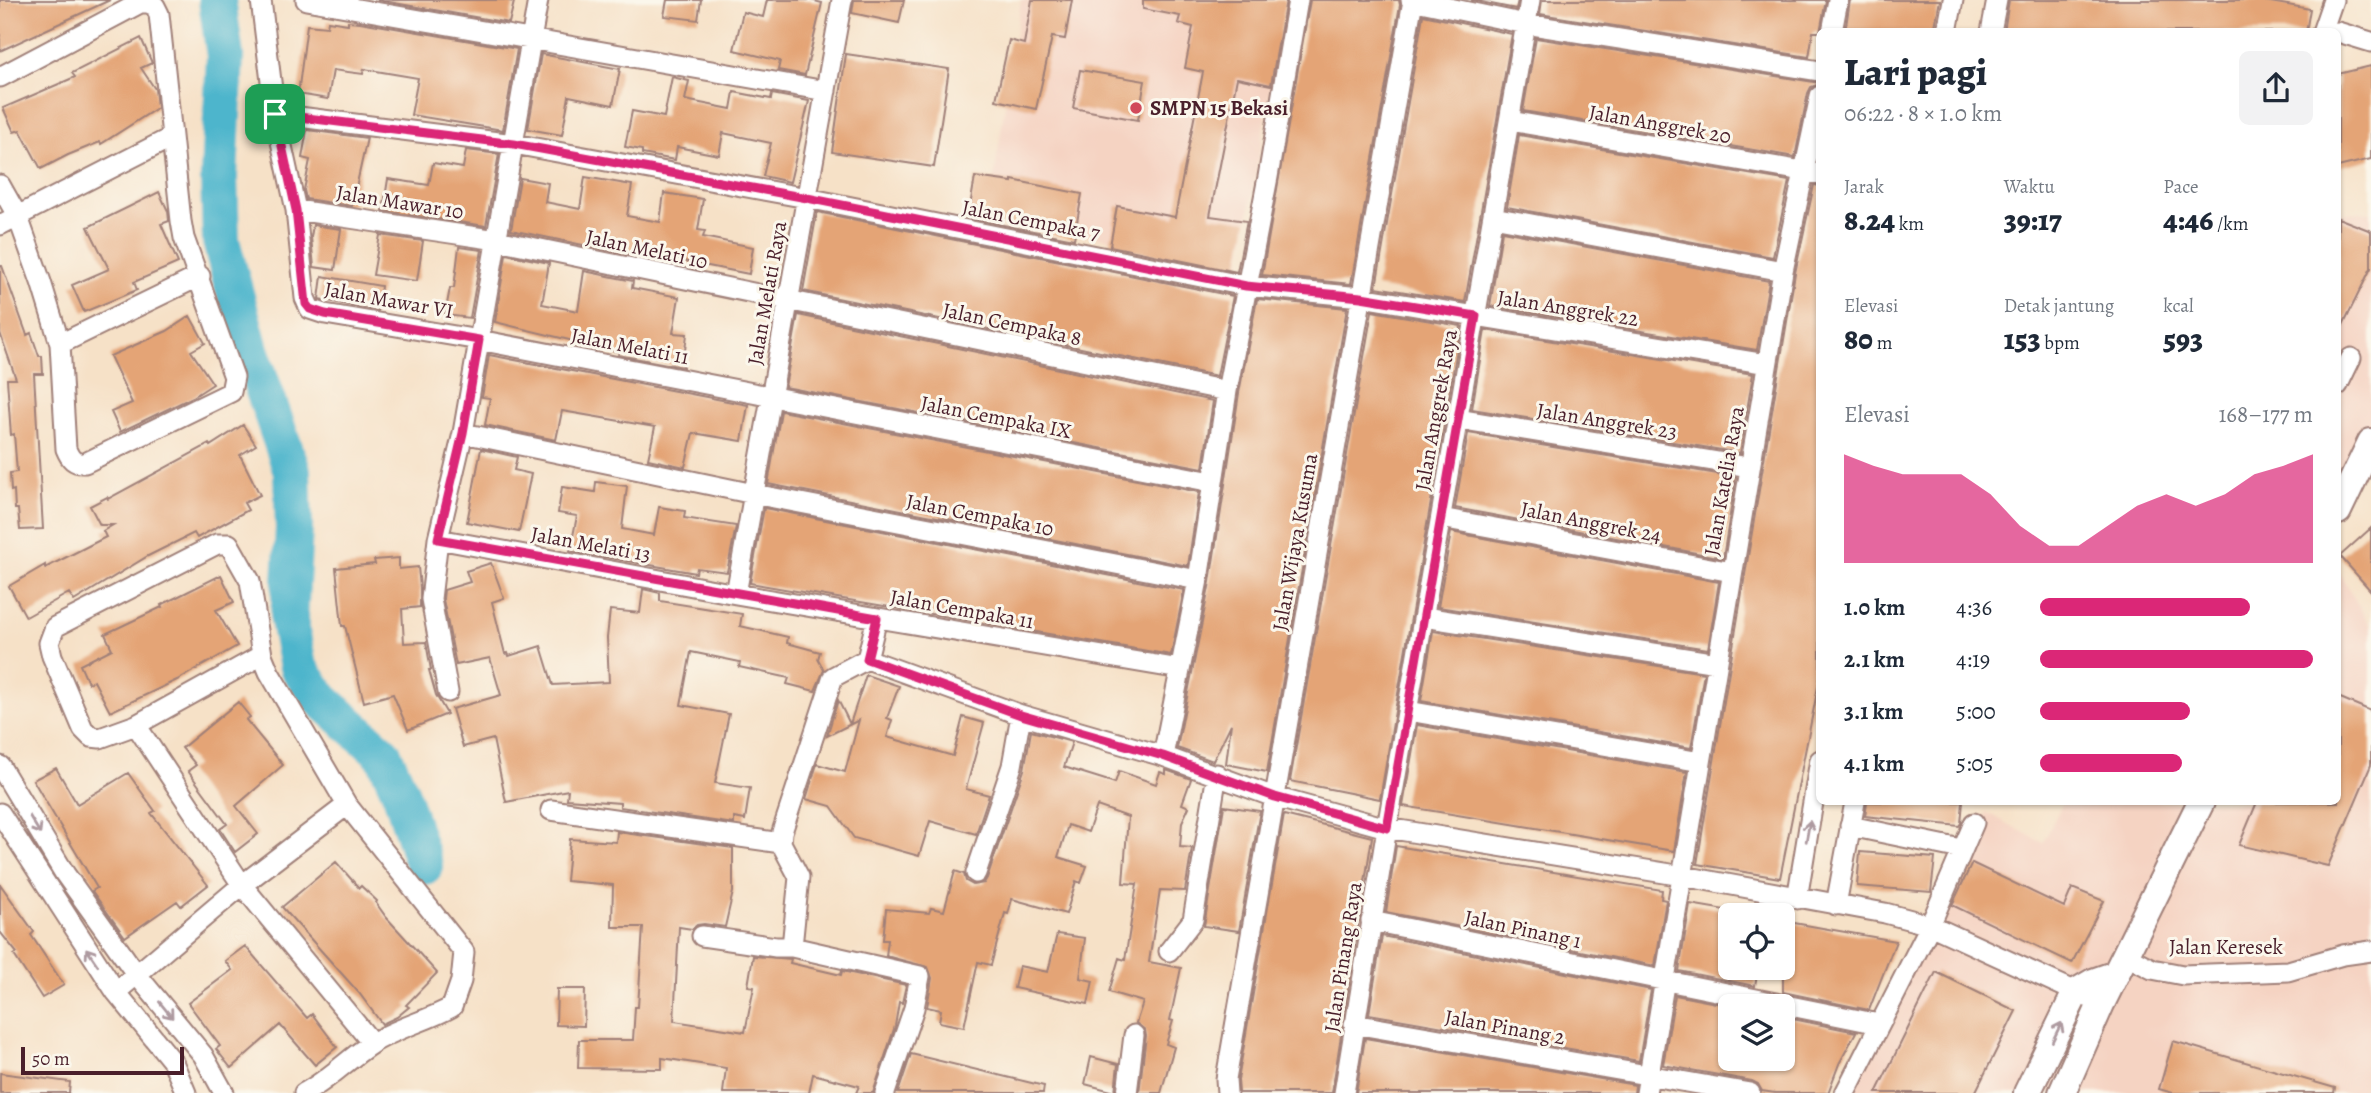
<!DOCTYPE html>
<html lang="id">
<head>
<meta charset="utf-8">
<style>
  body { margin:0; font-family:Alegreya,serif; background:#f2f2f3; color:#1f2937; height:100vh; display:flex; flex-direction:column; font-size:26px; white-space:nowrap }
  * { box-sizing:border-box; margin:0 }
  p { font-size:23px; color:#747a83 }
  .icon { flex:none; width:38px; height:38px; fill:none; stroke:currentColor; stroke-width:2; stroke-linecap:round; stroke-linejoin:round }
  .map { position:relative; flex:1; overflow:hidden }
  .drawer { position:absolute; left:1816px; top:28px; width:525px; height:777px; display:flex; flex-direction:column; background:#fff; border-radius:10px; box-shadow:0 2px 5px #0004 }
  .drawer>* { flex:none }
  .controls { position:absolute; left:1718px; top:903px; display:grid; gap:14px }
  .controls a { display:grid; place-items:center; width:77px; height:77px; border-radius:10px; background:#fff; box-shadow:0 2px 5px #0004; font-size:35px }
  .scale { position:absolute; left:21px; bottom:18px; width:163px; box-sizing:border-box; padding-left:7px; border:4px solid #4a1f2b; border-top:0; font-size:19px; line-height:24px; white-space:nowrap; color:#4a1f2b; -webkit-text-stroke:5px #fbf7ec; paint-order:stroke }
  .pin { position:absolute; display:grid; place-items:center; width:60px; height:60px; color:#fff; margin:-30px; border-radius:14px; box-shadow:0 4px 10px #0006 }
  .round { display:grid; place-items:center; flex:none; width:74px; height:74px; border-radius:10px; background:#f2f2f3 }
  .summary { display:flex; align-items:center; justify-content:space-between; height:119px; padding:0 28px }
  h1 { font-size:38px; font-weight:800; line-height:52px }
  .metrics { display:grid; grid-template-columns:repeat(3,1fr); gap:10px; height:119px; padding:7px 28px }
  .metrics div { display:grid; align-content:center }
  .metrics b { font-size:30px; font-weight:800 }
  .metrics small { font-size:19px; font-weight:400 }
  .metrics p { font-size:19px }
  .chart { height:196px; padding:14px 28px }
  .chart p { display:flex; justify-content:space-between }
  .chart svg { width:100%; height:126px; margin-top:7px; fill:#db2777; opacity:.7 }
  ul { padding:0 28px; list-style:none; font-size:23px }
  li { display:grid; grid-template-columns:112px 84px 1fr; align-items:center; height:52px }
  li i { height:18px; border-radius:9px; background:#db2777 }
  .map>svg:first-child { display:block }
</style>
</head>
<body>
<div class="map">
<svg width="2371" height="1093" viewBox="0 0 2371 1093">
  <rect width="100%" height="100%" fill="#fbf7ec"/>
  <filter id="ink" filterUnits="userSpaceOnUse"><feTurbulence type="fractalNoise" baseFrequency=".0143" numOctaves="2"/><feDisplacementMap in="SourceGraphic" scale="14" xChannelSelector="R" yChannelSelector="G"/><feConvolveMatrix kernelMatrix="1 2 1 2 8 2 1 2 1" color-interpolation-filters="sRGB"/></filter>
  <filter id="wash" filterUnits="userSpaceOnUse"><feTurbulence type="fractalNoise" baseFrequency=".00686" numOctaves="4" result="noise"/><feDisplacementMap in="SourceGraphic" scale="28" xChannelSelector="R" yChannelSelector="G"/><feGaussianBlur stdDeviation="1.57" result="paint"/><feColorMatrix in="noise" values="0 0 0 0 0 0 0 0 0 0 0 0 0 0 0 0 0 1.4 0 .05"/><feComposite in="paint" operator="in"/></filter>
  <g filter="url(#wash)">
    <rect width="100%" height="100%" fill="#f6e1c7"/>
    <path fill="#f5d3c2" d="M1021 0H1286L1240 263 988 217Z
      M2371 212V471L2338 467V213Z
      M2338 565 2340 574 2371 627V1093H1849L1986 812 2043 843 2063 802H2338Z"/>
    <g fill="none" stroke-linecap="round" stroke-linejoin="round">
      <path stroke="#4db5cc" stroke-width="38" d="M217 0 225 56 219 176 221 241 250 350 292 471 294 528 289 620 298 667 322 700 383 754 401 794 424 866"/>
    </g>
    <g id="blocks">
      <path fill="#e4a476" d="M0 0H110L0 51Z
        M377 0H505L514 2 509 23Z
        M667 0H701L698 20 664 16Z
        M767 0H811L822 3 805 75 778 70 780 61 734 50 743 12 763 17Z
        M854 0H904L899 23 852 13Z
        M1032 0H1072L1065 39 1052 37 1036 109 996 100 1009 40 1024 44Z
        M1143 0H1286L1271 85 1237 78 1210 216 1247 221 1237 272 1110 246 1117 206 1175 217 1203 72 1185 68 1193 27 1178 23 1180 16 1143 9Z
        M1310 0H1399L1400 5 1351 284 1262 275Z
        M1471 0H1518L1516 9Z
        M1542 0H1826L1820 32H1813L1809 57 1540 14Z
        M1850 0H1940L1934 32H1845Z
        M2009 0H2259L2310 9 2306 32H2004Z
        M1423 15 1512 34 1465 302 1376 287Z
        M328 21 348 24V21L360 22 517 49 503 130 411 115 418 78 364 69 363 74 333 70 328 99 298 94 307 25 327 27Z
        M141 38 152 63 141 68 155 89 157 108 101 144 100 142 68 155 41 169 20 130 14 132 3 108 75 77 72 73Z
        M1536 38 1820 83V84L1811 87 1808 93 1795 157 1523 111Z
        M541 54 620 69 613 105 569 96 562 135 528 129Z
        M846 54 949 69 934 167 832 152Z
        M2371 66V159L2338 167V74Z
        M1080 70 1145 81 1138 120 1073 108Z
        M672 77 689 81 685 100 731 109 734 92 771 99 772 94 809 101 790 182 763 176 771 143 723 133 719 155 677 147 675 160 642 154V150L625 147 632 111 664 117Z
        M307 130 367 138 352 206 306 199 304 190 310 160 302 158Z
        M1519 135 1789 181 1773 257 1507 207Z
        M466 150 499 154 486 226 383 211 388 179 429 185 433 163 463 168Z
        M585 177 632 185 627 216 660 222 664 193 703 199 698 230 705 231 703 237 753 247 749 274 637 252 636 256 511 230 520 178 548 183 545 202 580 209Z
        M975 177 1012 182V180L1082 194 1074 239 968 218Z
        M1814 185 1820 186V677L1780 878 1697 864 1795 273Z
        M159 192 168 211 169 221 161 224 178 263 134 282 137 290 84 312 72 285 109 269 88 227Z
        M817 212 1233 296 1217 376 803 291Z
        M2338 218 2371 231V268L2338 335Z
        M313 225 341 229 335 270 314 267 311 237Z
        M1502 231 1769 281 1757 350 1490 306Z
        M380 235 423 241 417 281 373 275Z
        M459 247 482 250 470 318 445 315 450 288H454Z
        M506 254 549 263 542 304 578 311 584 271 633 281 632 288 679 297 673 333 687 334 683 367 618 355 619 352 495 322Z
        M0 266H2L27 335 31 333 39 356H42L43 374H34L43 529 20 530 18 509H15L14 490 11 491 10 473 17 472 14 434 11 435 7 379H16L0 333Z
        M322 276 381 286 378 311 319 299Z
        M1257 299 1347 308 1267 772 1226 764 1231 724 1213 761 1177 748 1210 582 1239 393Z
        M1372 311 1461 326 1380 799 1290 781Z
        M798 315 1213 401 1203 468 785 387Z
        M190 316 205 343 191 351 213 384 193 397 120 432 111 412 132 403 110 356 167 331Z
        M1485 330 1753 374 1740 453 1472 409Z
        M489 355 748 405 742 441 693 433 685 467 648 459 655 427 562 411 556 440 485 425 490 398 482 397Z
        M781 411 1199 492 1188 566 768 484Z
        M243 425 256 445 240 455 260 495 244 503 248 510 197 538 194 533 148 556 74 601 69 593 26 617 9 586 45 565V568L106 537 103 531 113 525H100L90 506 107 497 108 499 209 444 210 446Z
        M1468 433 1736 477 1723 558 1455 508Z
        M481 449 517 457 514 470 531 474 519 532 467 522Z
        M596 482 627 486 622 529 654 535 659 507 685 511 684 518 736 526 727 572 697 568 696 573 570 551 577 516 558 513 562 487 595 492Z
        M764 508 1184 590 1171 655 750 583Z
        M2371 528V591L2340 556Z
        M1451 532 1719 582 1708 649 1438 607Z
        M399 558V569L418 567 420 588V607L402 609 404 643 426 642 431 670H429L436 695 447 714 408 730 393 694 364 702 345 626H342L336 568 375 564 374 560Z
        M491 563 504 598 492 602 505 654 508 653 509 656 541 646 553 685 609 682 607 638 610 610 640 613 643 589 660 593V601L742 614 740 626 788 637 787 643 820 652 818 659 824 670 815 691 787 684 789 678 739 667 740 662 691 652 681 705 729 714 715 783 750 788 745 820 734 818V824L620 807V803L567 799 568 790 506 802 493 739 463 747 452 709 501 695 490 658 456 665 443 599 444 590 470 582 466 571Z
        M221 575 234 602 216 610 237 646 177 680 110 712 94 681 88 683 80 665 112 649 105 634 162 607 161 605Z
        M1433 631 1704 673 1691 748 1421 701Z
        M866 675 899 686 887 718 892 720 887 737 953 756 963 717 984 723 966 789 989 795 976 834 930 821 919 856 854 838 831 806 806 799 817 764 845 772 859 720 827 736 838 700 850 724Z
        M2338 697 2371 711V765L2328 866 2239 845 2257 802H2338Z
        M238 702 250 717 246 720 283 765 236 806 258 834 235 852 220 829 227 824 188 771 196 765 182 748Z
        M1417 725 1687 772 1674 851 1403 806Z
        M1031 731 1072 742 1064 767 1115 783 1119 771 1156 784 1160 772 1166 774V770L1191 779 1182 804 1189 807 1182 822 1180 847 1192 848 1185 891 1160 890 1149 962 1181 968 1170 1020 1173 1021 1166 1044 1174 1047 1161 1093H1139L1146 1036 1145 1030 1136 1023 1143 1002 1109 992 1119 958 1125 960 1137 884 1123 883 1128 817 1097 806 1088 832 1068 825 1058 857 1087 866 1081 883 1076 881 1066 914 1012 899 1008 914 1005 913 991 965 978 962 964 1027 939 1022 941 1010 927 1007 932 978 928 967 886 956 888 940H883L886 909 929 913 931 908 944 911 955 871 964 874 966 881 973 885 984 883 987 878 1024 770Z
        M56 768 77 804 128 773 155 811 151 813 208 885 181 906 177 901 125 937 92 891 97 888 33 780Z
        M1867 802H1963L1961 823 1959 826 1865 816Z
        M1224 806 1260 811 1239 931 1204 926Z
        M1284 815 1372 837 1332 1093H1239L1238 1080Z
        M617 832 733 848V892L725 927 704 924 697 925 692 929 679 927 674 1021 745 1032 754 987 748 986 753 956 791 959 790 963 841 975 842 971 906 985 902 1003 899 1002 895 1026 873 1093H856L859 1086 813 1074 809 1093H723L726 1068 662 1058V1069L578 1068 579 1040H633L635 1007H638L643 927H612L613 885 566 881 570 839 616 842Z
        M1396 846 1662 890 1661 899 1666 900 1655 966 1386 912Z
        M1860 852 1935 858 1931 892 1857 886Z
        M336 862 359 888 361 886 377 901 376 903 386 917 437 973 406 1005 409 1007 397 1017 382 1024 359 993 282 907Z
        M1972 863 2064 907 2072 888 2104 901 2072 963 1952 905Z
        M0 884 34 932 31 935 64 985 42 998 14 955 17 953 0 932Z
        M1690 904 1731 911V968H1758L1755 986 1679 971Z
        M1783 921 1896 941 1869 1010 1783 992Z
        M1057 934 1085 938 1080 978 1093 981 1088 1004 1014 988 1019 966 1048 972Z
        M1382 936 1651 990 1639 1061 1369 1014Z
        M245 946 307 1018 312 1014 337 1047 315 1065 280 1025 231 1068 216 1049 220 1046 188 1003 232 970 225 961Z
        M1936 972 2016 1011 1975 1093H1876Z
        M557 989H585L584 1026 556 1025Z
        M1675 995 1731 1006V1059H1783V1017L1856 1032 1839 1064 1828 1093H1775L1762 1091 1758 1084 1752 1081 1663 1065Z
        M1365 1038 1635 1085 1634 1093H1356Z
        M2173 1041 2335 1088 2334 1093H2173L2159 1089Z
        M911 1054 1044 1086 1043 1093H898Z
        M1091 1057 1118 1064 1115 1092 1085 1084Z
        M0 1073 70 1082 69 1093H0Z"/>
    </g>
  </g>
  <g filter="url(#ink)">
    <use href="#blocks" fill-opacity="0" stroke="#a08079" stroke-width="2"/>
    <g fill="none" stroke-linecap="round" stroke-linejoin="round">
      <g stroke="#a08079" stroke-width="23">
        <path id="minor" d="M261 0 275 114 296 210 305 298 310 309 325 314 479 340 1212 482
          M306 0 826 91
          M1298 0 1268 177 1227 391 1198 580 1163 756 1274 797 1387 828 1683 876 1885 913 1930 925 2087 997
          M1411 0 1526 24 1820 71
          M1832 32 1838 0
          M1947 32 1953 0
          M1991 32 1997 0
          M2322 32 2333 0
          M2338 32 2371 42
          M0 77 140 3H148L155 6 159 14 181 221 184 238 234 377 231 392 85 463C74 464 70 459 66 449L60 344 41 282 18 217 0 185
          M275 114 514 144 807 198 1246 286 1361 297 1767 364
          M1510 121 1820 174
          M296 210 497 240 1227 391
          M1493 217 1783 271
          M0 225 170 138
          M60 344 200 276
          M2338 385 2351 358
          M1458 419 1749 467
          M463 433 754 494 1198 580
          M1441 518 1732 572
          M438 539 736 594 1180 669
          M736 594 842 0
          M1424 617 1717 663
          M867 659 877 618
          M448 692 431 599 438 539 463 433 538 0
          M1408 711 1701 762
          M136 725 100 738 91 737 83 729 52 656 49 643 55 627 217 544H229L250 581 262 655
          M0 766 65 874 137 975 203 1055 224 1093
          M347 805 269 672 262 655 136 725 242 885 372 1043
          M551 810 781 843
          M0 813 116 992 173 1062 186 1093
          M1850 826 1961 849
          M976 873 1012 766 1021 715
          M1797 899 1820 760
          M1836 905 1855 802
          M1371 921 1879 1024
          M702 936 776 947H792L920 976 914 1008 885 1093
          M792 947 799 877 781 843 782 832 833 677 867 659 1021 715 1163 756
          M1169 951 1193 920 1217 774
          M2125 955 2152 969 2183 975 2288 971 2343 955 2371 951
          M116 992 242 885 347 805 464 952 461 981 452 1007C427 1021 396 1028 371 1044 348 1059 329 1080 304 1093
          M1354 1024 1750 1093
          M1127 1093 1134 1035
          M1227 1093 1226 1079 1413 0
          M1344 1093 1387 828 1530 0
          M1646 1093 1783 271 1820 96
          M1845 1093 1929 928 1974 823"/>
      </g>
      <g stroke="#a08079" stroke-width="30">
        <path id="secondary" d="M2338 511 2371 442
          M2027 1093 2076 992 2093 982 2116 974
          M2062 1093 2101 1004 2201 802"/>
      </g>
      <use href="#minor" stroke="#fff" stroke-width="19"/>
      <use href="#secondary" stroke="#fff" stroke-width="26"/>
    </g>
    <defs><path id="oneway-shaft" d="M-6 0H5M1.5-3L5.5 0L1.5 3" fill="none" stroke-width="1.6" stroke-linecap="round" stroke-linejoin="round" transform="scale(1.75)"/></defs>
    <g stroke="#ae9aa0">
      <use href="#oneway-shaft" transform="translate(35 825) rotate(59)"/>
      <use href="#oneway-shaft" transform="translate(1808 831) rotate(-80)"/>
      <use href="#oneway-shaft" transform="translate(92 957) rotate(-124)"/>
      <use href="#oneway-shaft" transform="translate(166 1010) rotate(51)"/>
      <use href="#oneway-shaft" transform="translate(2057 1032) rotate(-64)"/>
    </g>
  </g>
  <g fill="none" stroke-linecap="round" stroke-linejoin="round" filter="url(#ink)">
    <g stroke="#fff" stroke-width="14">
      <path id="route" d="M275 114 514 144 807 198 1246 286 1361 297 1476 316 1387 828 1275 797 1163 756 1021 715 867 659 877 618 438 539 463 433 479 340 325 314 310 309 306 304 296 210Z"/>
    </g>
    <use href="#route" stroke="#db2777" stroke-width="9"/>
  </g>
  <circle fill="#d1495b" stroke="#fbf7ec" stroke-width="2.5" cx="1136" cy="108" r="7"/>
  <g text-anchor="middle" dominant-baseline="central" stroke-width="6" stroke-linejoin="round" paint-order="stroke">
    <g font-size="21" font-weight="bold" fill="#4a1f2b" stroke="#fbf7ec" text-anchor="start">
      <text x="1150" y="108">SMPN 15 Bekasi</text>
    </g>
    <g font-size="21" fill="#4a1f2b" stroke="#fbf7ec">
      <text transform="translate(1660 124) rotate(10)">Jalan Anggrek 20</text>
      <text transform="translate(400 202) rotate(9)">Jalan Mawar 10</text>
      <text transform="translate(1031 220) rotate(11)">Jalan Cempaka 7</text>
      <text transform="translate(647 249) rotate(12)">Jalan Melati 10</text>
      <text transform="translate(767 293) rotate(-80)">Jalan Melati Raya</text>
      <text transform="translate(389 300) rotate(10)">Jalan Mawar VI</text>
      <text transform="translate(1568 308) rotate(9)">Jalan Anggrek 22</text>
      <text transform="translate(1012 324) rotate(12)">Jalan Cempaka 8</text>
      <text transform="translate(630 346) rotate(11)">Jalan Melati 11</text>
      <text transform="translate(1436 410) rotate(-80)">Jalan Anggrek Raya</text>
      <text transform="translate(996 417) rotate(11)">Jalan Cempaka IX</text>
      <text transform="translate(1607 421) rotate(9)">Jalan Anggrek 23</text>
      <text transform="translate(1724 481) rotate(-80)">Jalan Katelia Raya</text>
      <text transform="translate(980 515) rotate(11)">Jalan Cempaka 10</text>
      <text transform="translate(1591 522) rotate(11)">Jalan Anggrek 24</text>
      <text transform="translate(1295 542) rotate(-80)">Jalan Wijaya Kusuma</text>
      <text transform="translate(591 544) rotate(10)">Jalan Melati 13</text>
      <text transform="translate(962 609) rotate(10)">Jalan Cempaka 11</text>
      <text transform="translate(1523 929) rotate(12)">Jalan Pinang 1</text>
      <text x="2226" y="947">Jalan Keresek</text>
      <text transform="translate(1343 957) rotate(-81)">Jalan Pinang Raya</text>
      <text transform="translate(1505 1027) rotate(10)">Jalan Pinang 2</text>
    </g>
  </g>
</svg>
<div class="controls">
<a><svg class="icon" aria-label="locate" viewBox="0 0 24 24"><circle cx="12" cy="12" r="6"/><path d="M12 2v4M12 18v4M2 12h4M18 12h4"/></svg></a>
<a><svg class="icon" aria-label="layers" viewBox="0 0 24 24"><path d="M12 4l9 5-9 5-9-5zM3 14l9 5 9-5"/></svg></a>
</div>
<div class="scale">50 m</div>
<div class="pin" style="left:275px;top:114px;background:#1e9e55"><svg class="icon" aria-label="arrive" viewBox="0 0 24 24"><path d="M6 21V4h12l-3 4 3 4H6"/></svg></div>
<section class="drawer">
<div class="summary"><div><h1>Lari pagi</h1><p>06:22 · 8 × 1.0 km</p></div><a class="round"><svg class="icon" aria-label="share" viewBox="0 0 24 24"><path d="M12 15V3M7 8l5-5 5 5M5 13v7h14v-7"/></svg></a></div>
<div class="metrics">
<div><p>Jarak</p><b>8.24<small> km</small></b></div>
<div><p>Waktu</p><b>39:17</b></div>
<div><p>Pace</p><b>4:46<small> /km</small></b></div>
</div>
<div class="metrics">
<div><p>Elevasi</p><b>80<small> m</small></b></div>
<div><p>Detak jantung</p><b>153<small> bpm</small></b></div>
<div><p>kcal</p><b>593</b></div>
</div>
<div class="chart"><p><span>Elevasi</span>168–177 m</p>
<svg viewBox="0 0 160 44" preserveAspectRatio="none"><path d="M0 44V6L10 10L20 13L30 13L40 13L50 20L60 31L70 38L80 38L90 31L100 24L110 20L120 24L130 20L140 13L150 10L160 6V44z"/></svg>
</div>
<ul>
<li><b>1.0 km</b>4:36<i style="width:77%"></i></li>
<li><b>2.1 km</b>4:19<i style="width:100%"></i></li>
<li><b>3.1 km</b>5:00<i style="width:55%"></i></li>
<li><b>4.1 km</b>5:05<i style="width:52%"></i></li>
</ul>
</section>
</div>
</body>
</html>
